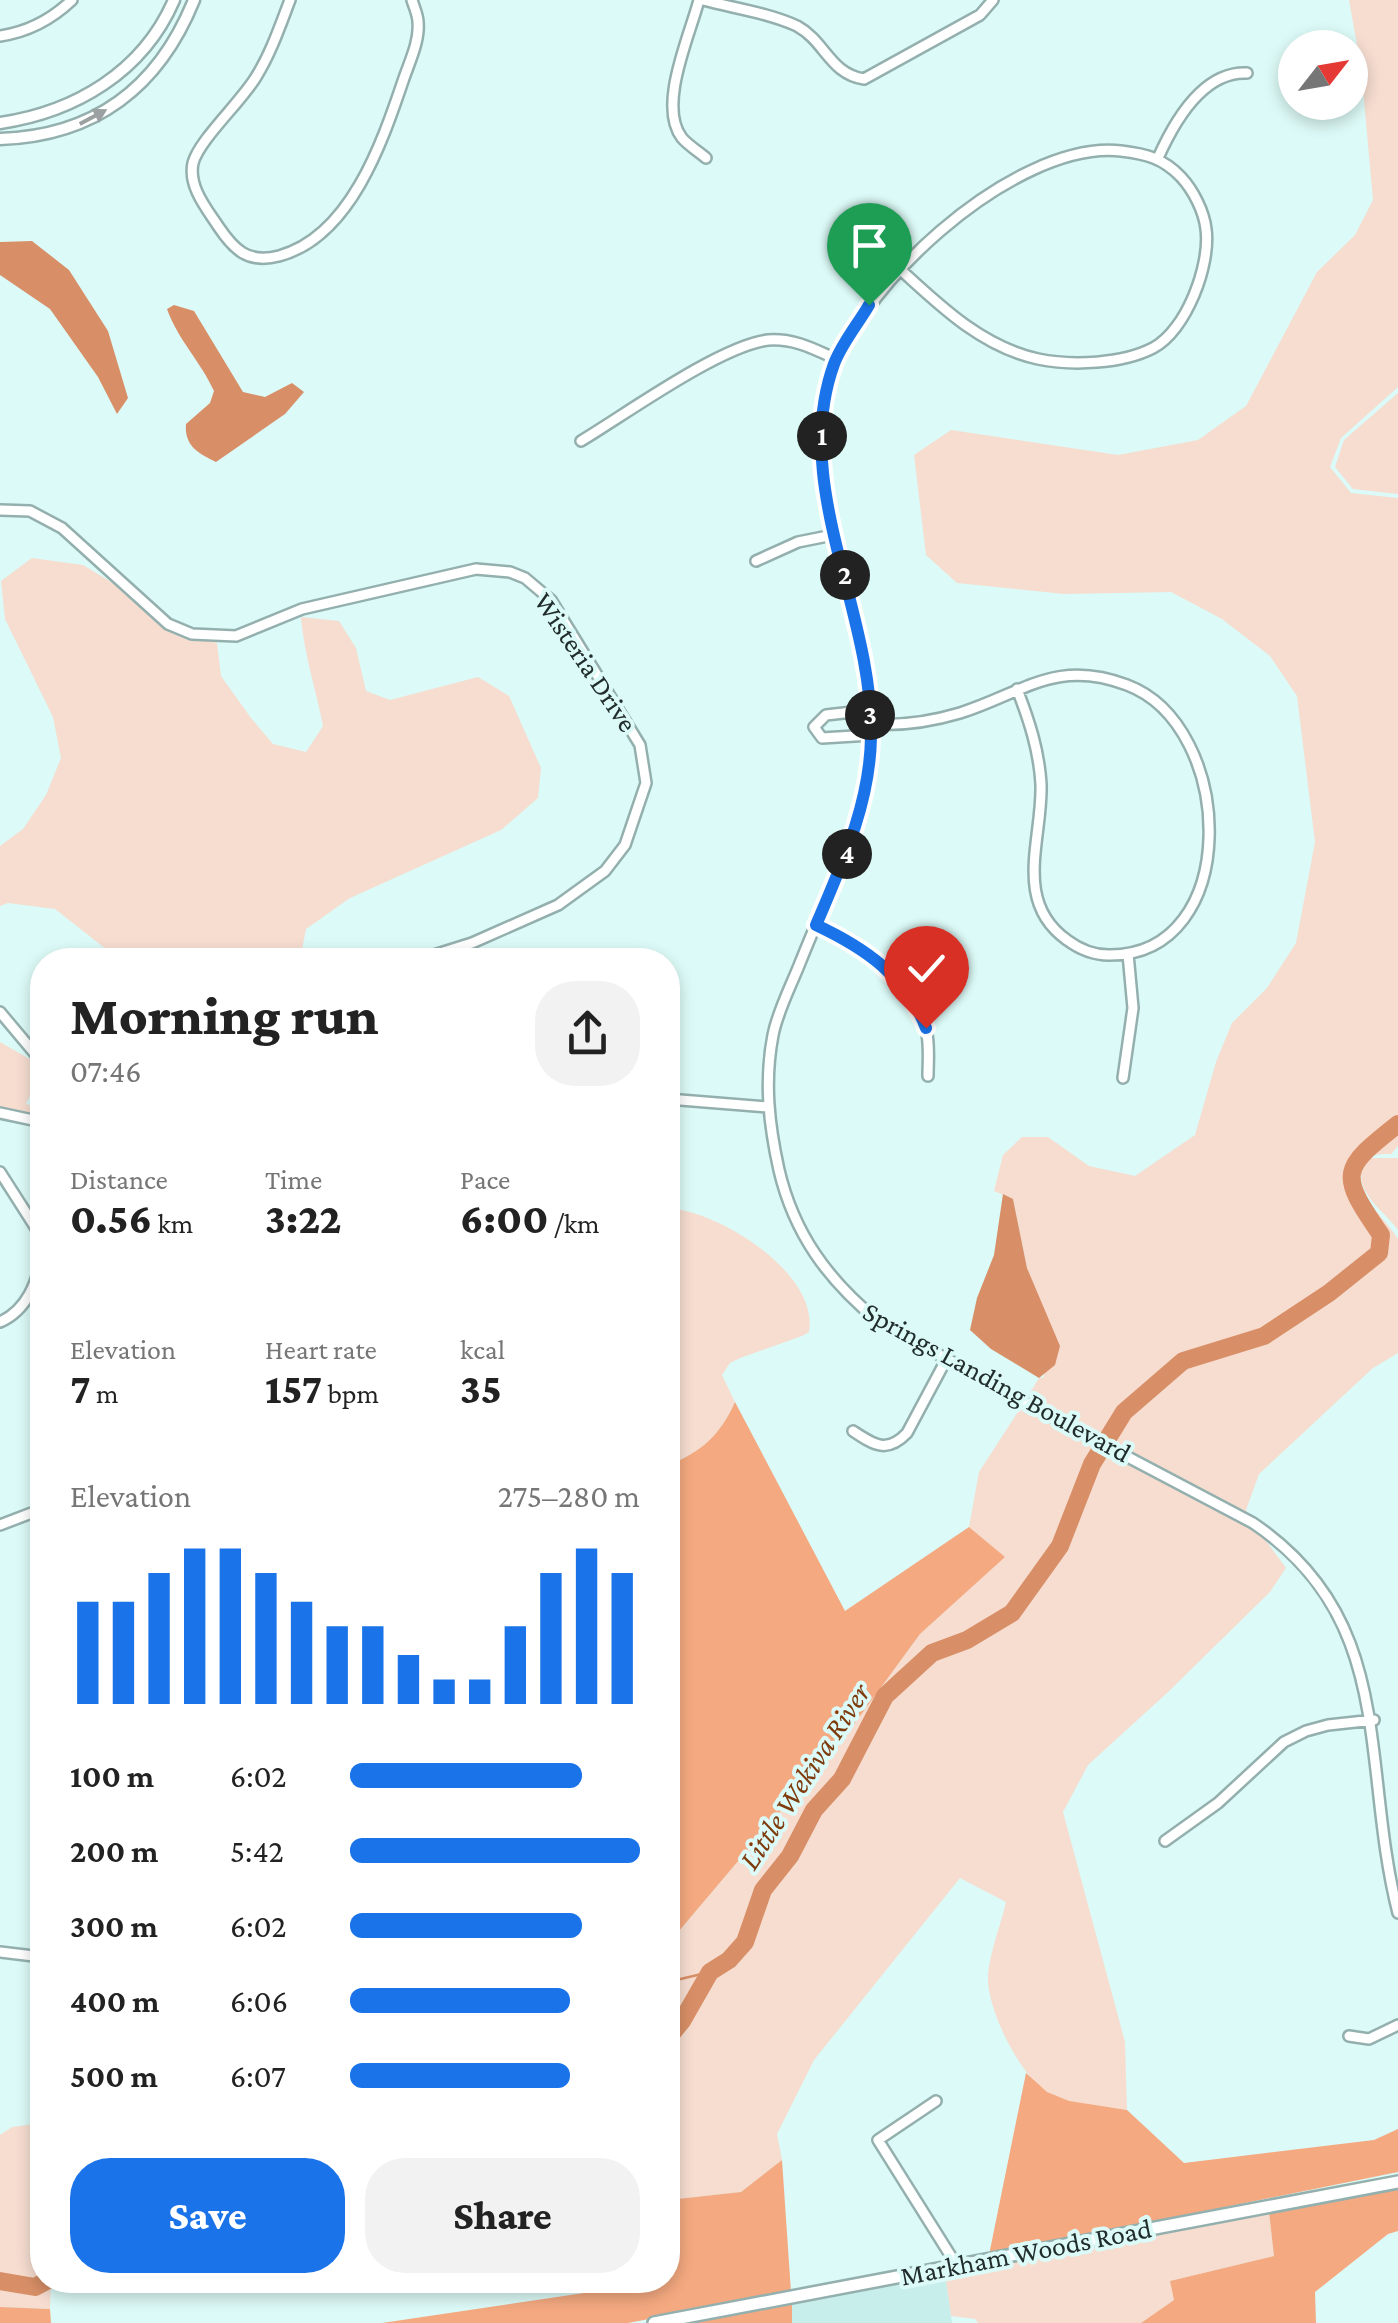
<!DOCTYPE html>
<html lang="en">
<head>
<meta charset="utf-8">
<style>
  body { margin:0; font-family:"Crimson Pro",serif; background:#f2f2f2; color:#222; height:100vh; display:flex; flex-direction:column; font-size:38px; white-space:nowrap }
  * { box-sizing:border-box; margin:0 }
  p { font-size:32px; color:#767676 }
  .icon { flex:none; width:55px; height:55px; fill:none; stroke:currentColor; stroke-width:2; stroke-linecap:round; stroke-linejoin:round }
  .map { position:relative; flex:1; overflow:hidden }
  .panel { position:absolute; left:30px; top:948px; width:650px; height:1345px; display:flex; flex-direction:column; background:#fff; border-radius:40px; box-shadow:0 5px 15px #0003 }
  .panel>* { flex:none }
  .needle { width:65px; rotate:59deg }
  .fabs { position:absolute; left:1278px; top:30px; display:grid; gap:20px }
  .fabs a { display:grid; place-items:center; width:90px; height:90px; border-radius:50%; background:#fff; box-shadow:0 5px 15px #0003; font-size:50px }
  .pin { position:absolute; display:grid; place-items:center; width:85px; height:85px; color:#fff; margin:-102px -42px; border-radius:50% 50% 50% 0; rotate:-45deg; box-shadow:0 0 10px #0007 }
  .pin .icon { rotate:45deg }
  .km { position:absolute; width:50px; height:50px; margin:-25px; border-radius:50%; background:#222; color:#fff; font-size:28px; line-height:50px; text-align:center }
  .round { display:grid; place-items:center; flex:none; width:105px; height:105px; border-radius:40px; background:#f2f2f2 }
  .headline { display:flex; align-items:center; justify-content:space-between; height:170px; padding:0 40px }
  h1 { font-size:55px; font-weight:800; line-height:75px }
  .metrics { display:grid; grid-template-columns:repeat(3,1fr); gap:15px; height:170px; padding:10px 40px }
  .metrics div { display:grid; align-content:center }
  .metrics b { font-size:42px; font-weight:800 }
  .metrics small { font-size:28px; font-weight:400 }
  .metrics p { font-size:28px }
  .chart { height:280px; padding:20px 40px }
  .chart p { display:flex; justify-content:space-between }
  .chart svg { width:100%; height:180px; margin-top:10px; stroke:#1a73e8; stroke-width:6 }
  .button { display:flex; gap:20px; margin-top:auto; padding:20px 40px }
  .button a { flex:1; height:115px; border-radius:40px; background:#1a73e8; color:#fff; font-size:40px; font-weight:800; line-height:115px; text-align:center }
  .button a+a { background:#f2f2f2; color:#222 }
  ul { padding:0 40px; list-style:none; font-size:32px }
  li { display:grid; grid-template-columns:160px 120px 1fr; align-items:center; height:75px }
  li i { height:25px; border-radius:12px; background:#1a73e8 }
  .map>svg:first-child { display:block }
</style>
</head>
<body>
<div class="map">
<svg width="1398" height="2323" viewBox="0 0 1398 2323">
  <rect width="100%" height="100%" fill="#dcfaf7"/>
  <path fill="#c7eeea" d="M945 2273 952 2323H792V2302Z"/>
  <path fill="#f6ddd0" d="M1349 0H1398V387L1341 438 1330 467 1351 493 1398 498V1146L1391 1154C1310 1154 1383 1213 1398 1239V1353L1373 1368 1259 1474 1246 1510 1249 1515 1027 1398 1039 1378 1044 1377 1040 1306 1027 1268 1013 1199 994 1191 1003 1155 1022 1137H1048L1089 1166 1135 1176 1195 1135 1216 1062 1232 1023 1267 988 1296 943 1315 842 1297 696 1270 656 1222 619 1171 592 1064 594 957 583 926 555 914 455 951 430 1118 455 1198 440 1246 406 1317 272 1355 235 1373 200 1361 67Z
    M1398 393V494L1353 489 1335 467 1344 440Z
    M32 558 83 565 131 594 182 631 217 643 221 676 251 718 273 744 306 752 323 726C316 689 304 655 301 617L339 621 356 648 366 691 390 700 478 677 509 696 541 768 538 798 501 830 350 898 306 929 300 960H120L55 909 8 903 0 906V846L23 829 46 795 61 758 53 717 5 619 1 581Z
    M0 1042 33 1061 39 1076 26 1104 42 1109V1125L0 1118Z
    M1370 1158H1398V1230C1382 1208 1353 1193 1363 1162Z
    M668 1208C718 1211 819 1272 809 1332L802 1336 740 1358 730 1363 722 1375 735 1402C720 1435 702 1452 668 1465Z
    M1021 1407 1250 1527 1261 1534 1286 1568 1270 1592 1167 1693 1088 1765 1063 1812 1125 2042 1127 2110C1101 2105 1069 2107 1045 2091 1019 2073 987 2009 988 1977 989 1955 1001 1924 1006 1902L960 1878 814 2060 777 2134 782 2160 741 2192 668 2200V1944L855 1723 920 1634 1004 1557 969 1527 979 1472Z
    M42 2123V2280H67L51 2282 50 2309 0 2307V2135L12 2127Z
    M1269 2212 1274 2256 1170 2281 1174 2300 1141 2323H978L975 2319 951 2316 945 2273Z"/>
  <path fill="#f4a980" d="M735 1402 845 1611 969 1527 1005 1557 920 1634 855 1723 668 1944V1820L675 1815 668 1804V1465C702 1452 720 1435 735 1402Z
    M1026 2073 1047 2092 1069 2101 1127 2110 1184 2163 1374 2140 1398 2129V2172L989 2255Z
    M782 2160 791 2292 628 2323H382L665 2281 668 2200 741 2192Z
    M1398 2187V2231L1388 2234 1315 2292 1316 2323H1141L1174 2300 1170 2281 1274 2256 1269 2212Z
    M792 2302V2323H681Z
    M0 2307 50 2309 51 2323H0Z"/>
  <path fill="#d88f67" d="M32 241 69 270 108 331 128 398 117 414 98 377 50 309 0 275V242Z
    M174 305 194 311 243 392 265 397 292 383 304 392 285 414 216 462C199 454 184 446 186 424L210 403 214 391C201 362 178 340 167 309Z
    M1003 1194 1013 1199 1027 1268 1060 1346 1055 1365 1039 1378 991 1349 970 1330 977 1298 994 1255Z"/>
  <g fill="none" stroke-linecap="round" stroke-linejoin="round">
    <path stroke="#d88f67" stroke-width="2.5" d="M668 1982 710 1972"/>
    <path stroke="#d88f67" stroke-width="18" d="M668 2038 682 2021 710 1972 729 1960 745 1942 763 1890 790 1856 814 1810 842 1779 885 1696 932 1653 967 1640 1012 1613 1060 1546 1092 1464 1124 1412 1183 1361 1264 1336 1329 1293 1379 1253 1381 1235C1338 1173 1341 1169 1398 1124
      M0 2281 35 2287 48 2280"/>
    <g stroke="#94b0ae" stroke-width="14">
      <path id="minor" d="M290 0C280 26 271 53 256 77 241 102 199 140 193 163 188 186 206 208 218 226 234 250 248 264 279 256 350 237 382 143 403 81 409 63 420 41 418 22 418 15 414 7 412 0
        M699 0C690 35 657 106 682 138 688 145 699 152 706 158
        M703 0C733 8 769 13 797 26 825 41 830 74 864 79L980 15 993 0
        M0 36C28 32 52 19 72 0
        M1158 158C1174 122 1203 71 1247 73
        M901 270C941 307 983 347 1038 359 1072 366 1122 364 1153 348 1186 331 1211 265 1206 229 1204 211 1193 190 1181 177 1163 158 1146 154 1121 151 1014 139 844 295 825 397 802 514 879 624 871 742 865 824 830 887 800 963 791 986 778 1010 773 1035 764 1082 769 1125 779 1170 794 1234 828 1280 878 1321L1052 1417 1253 1523C1398 1621 1360 1764 1398 1913
        M581 441C626 414 720 346 768 340 794 338 814 349 836 359
        M0 510 30 511 62 528 168 624 192 634 236 636 302 609 476 569 510 572 525 578 551 600 640 745 646 783 625 845 605 871 558 905 472 943 418 960
        M756 561 798 542 833 535
        M870 710 826 715 814 727 822 738 871 735
        M870 724C901 726 930 722 960 713 1023 693 1056 658 1127 685 1236 726 1243 956 1109 955 1093 955 1079 949 1067 940 1012 901 1043 838 1041 784 1039 750 1029 720 1017 689
        M816 925C861 946 914 977 926 1029 930 1045 928 1061 928 1076
        M0 1012 42 1062
        M1123 1078 1133 1008 1128 954
        M668 1099 767 1107
        M0 1113 42 1122
        M0 1172 39 1233 42 1248
        M0 1322C27 1310 37 1283 42 1255
        M853 1431C874 1445 887 1454 907 1433L946 1360
        M0 1525 42 1509
        M1165 1841 1218 1803 1284 1742 1306 1731 1328 1725 1374 1720
        M0 1952 42 1957
        M1349 2036 1369 2039 1398 2025
        M936 2101 878 2140 957 2266"/>
    </g>
    <g stroke="#94b0ae" stroke-width="15">
      <path id="tertiary" d="M0 123C75 112 143 72 174 0
        M0 139C95 136 159 87 194 0"/>
    </g>
    <g stroke="#94b0ae" stroke-width="16">
      <path id="secondary" d="M654 2323 1398 2182"/>
    </g>
    <use href="#minor" stroke="#fff" stroke-width="9"/>
    <use href="#tertiary" stroke="#fff" stroke-width="10"/>
    <use href="#secondary" stroke="#fff" stroke-width="11"/>
  </g>
  <defs><path id="oneway-solid" d="M-6-.8H1V-3.2L6.5 0L1 3.2V.8H-6Z" transform="scale(2.5)"/></defs>
  <use fill="#9ba0a0" href="#oneway-solid" transform="translate(93 117) rotate(-28)"/>
  <g fill="none" stroke-linecap="round" stroke-linejoin="round">
    <g stroke="#fff" stroke-width="20">
      <path id="route" d="M869 305C858 324 842 343 834 364 790 485 874 612 871 737 870 804 842 864 816 925 865 948 906 976 926 1028"/>
    </g>
    <use href="#route" stroke="#1a73e8" stroke-width="12"/>
  </g>
  <g text-anchor="middle" dominant-baseline="central" stroke-width="8" stroke-linejoin="round" paint-order="stroke">
    <g font-size="28" fill="#212d2c" stroke="#dcfaf7">
      <text transform="translate(586 662) rotate(56)">Wisteria Drive</text>
      <text transform="translate(997 1382) rotate(29)">Springs Landing Boulevard</text>
      <text transform="translate(1026 2252) rotate(-11)">Markham Woods Road</text>
    </g>
    <g font-size="30" font-style="italic" fill="#7e3b0d" stroke="#dcfaf7">
      <text transform="translate(804 1776) rotate(-57)">Little Wekiva River</text>
    </g>
  </g>
</svg>
<div class="fabs">
<a><svg class="needle" viewBox="-14 -14 28 28"><path d="M0-13l5 13h-10z" fill="#e53935"/><path d="M0 13l5-13h-10z" fill="#767676"/></svg></a>
</div>
<div class="pin" style="left:869px;top:305px;background:#1e9e55"><svg class="icon" aria-label="arrive" viewBox="0 0 24 24"><path d="M6 21V4h12l-3 4 3 4H6"/></svg></div>
<div class="pin" style="left:926px;top:1028px;background:#d93025"><svg class="icon" aria-label="check" viewBox="0 0 24 24"><path d="M5 12l5 5 9-10"/></svg></div>
<b class="km" style="left:822px;top:436px">1</b>
<b class="km" style="left:845px;top:575px">2</b>
<b class="km" style="left:870px;top:715px">3</b>
<b class="km" style="left:847px;top:854px">4</b>
<section class="panel">
<div class="headline"><div><h1>Morning run</h1><p>07:46</p></div><a class="round"><svg class="icon" aria-label="share" viewBox="0 0 24 24"><path d="M12 15V3M7 8l5-5 5 5M5 13v7h14v-7"/></svg></a></div>
<div class="metrics">
<div><p>Distance</p><b>0.56<small> km</small></b></div>
<div><p>Time</p><b>3:22</b></div>
<div><p>Pace</p><b>6:00<small> /km</small></b></div>
</div>
<div class="metrics">
<div><p>Elevation</p><b>7<small> m</small></b></div>
<div><p>Heart rate</p><b>157<small> bpm</small></b></div>
<div><p>kcal</p><b>35</b></div>
</div>
<div class="chart"><p><span>Elevation</span>275–280 m</p>
<svg viewBox="0 0 160 44" preserveAspectRatio="none"><path d="M5 44V19M15 44V19M25 44V12M35 44V6M45 44V6M55 44V12M65 44V19M75 44V25M85 44V25M95 44V32M105 44V38M115 44V38M125 44V25M135 44V12M145 44V6M155 44V12"/></svg>
</div>
<ul>
<li><b>100 m</b>6:02<i style="width:80%"></i></li>
<li><b>200 m</b>5:42<i style="width:100%"></i></li>
<li><b>300 m</b>6:02<i style="width:80%"></i></li>
<li><b>400 m</b>6:06<i style="width:76%"></i></li>
<li><b>500 m</b>6:07<i style="width:76%"></i></li>
</ul>
<div class="button"><a>Save</a><a>Share</a></div>
</section>
</div>
</body>
</html>
